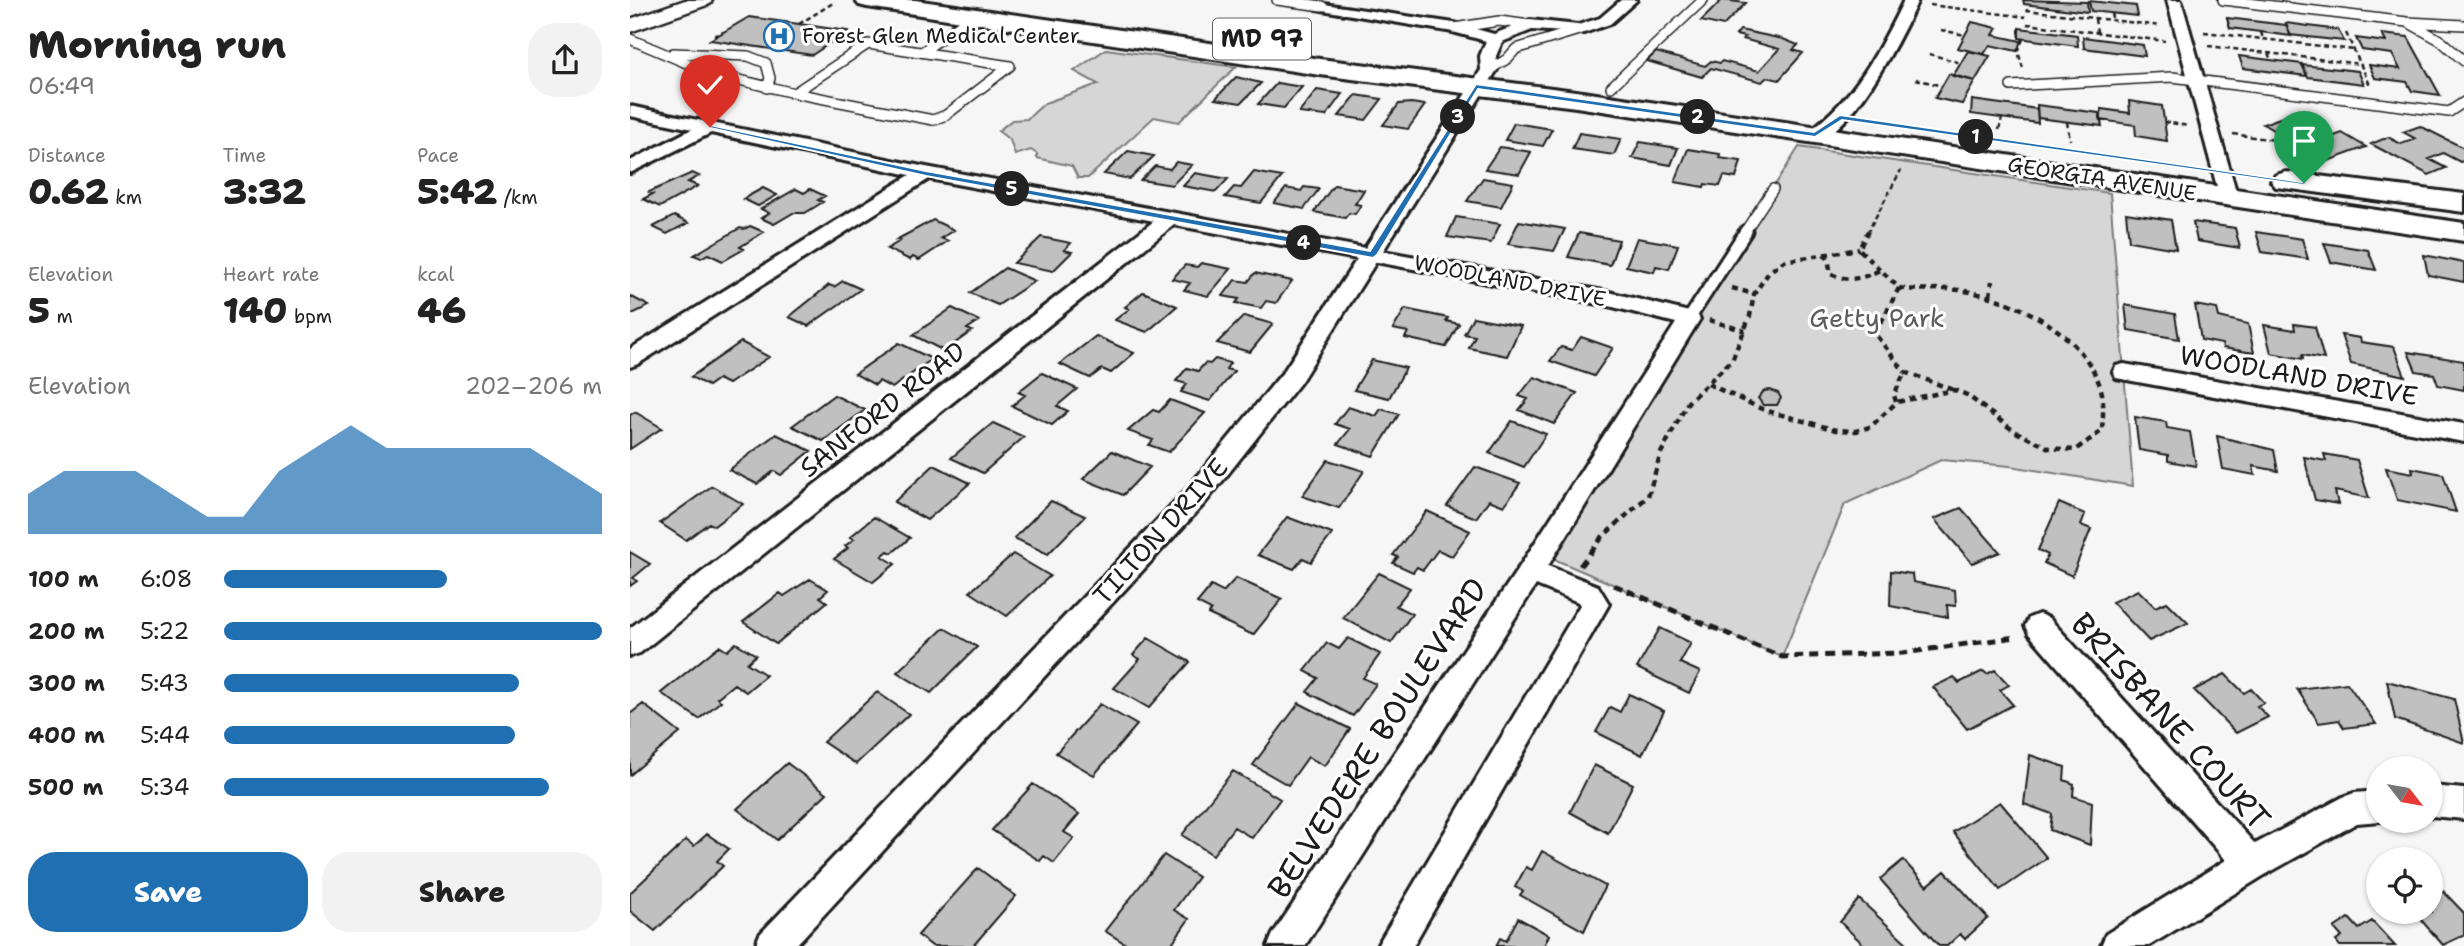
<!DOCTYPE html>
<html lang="en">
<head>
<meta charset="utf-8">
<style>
  body { margin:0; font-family:"Shantell Sans",sans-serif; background:#f2f2f2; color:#222; height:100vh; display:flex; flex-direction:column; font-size:26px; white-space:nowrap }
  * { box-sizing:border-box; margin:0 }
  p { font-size:23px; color:#767676 }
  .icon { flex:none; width:38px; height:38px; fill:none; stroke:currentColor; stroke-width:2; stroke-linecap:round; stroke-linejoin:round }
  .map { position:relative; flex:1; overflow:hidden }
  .sheet { display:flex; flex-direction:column; background:#fff; width:630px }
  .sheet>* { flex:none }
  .needle { width:46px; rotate:121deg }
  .fabs { position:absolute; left:1736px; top:756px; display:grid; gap:14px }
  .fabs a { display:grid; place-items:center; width:77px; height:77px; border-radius:50%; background:#fff; box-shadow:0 2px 5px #0004; font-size:35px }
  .pin { position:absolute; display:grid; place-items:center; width:60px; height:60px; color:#fff; margin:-72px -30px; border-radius:50% 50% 50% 0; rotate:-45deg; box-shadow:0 0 7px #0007 }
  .pin .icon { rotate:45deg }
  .km { position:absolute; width:35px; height:35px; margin:-18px; border-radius:50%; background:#222; color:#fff; font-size:19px; line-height:35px; text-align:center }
  .round { display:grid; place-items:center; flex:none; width:74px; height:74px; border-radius:28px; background:#f2f2f2 }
  .headline { display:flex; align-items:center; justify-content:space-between; height:119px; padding:0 28px }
  h1 { font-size:38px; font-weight:800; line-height:52px }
  .stats { display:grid; grid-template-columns:repeat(3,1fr); gap:10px; height:119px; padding:7px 28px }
  .stats div { display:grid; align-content:center }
  .stats b { font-size:35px; font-weight:800 }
  .stats small { font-size:19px; font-weight:400 }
  .stats p { font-size:19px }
  .chart { height:196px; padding:14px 28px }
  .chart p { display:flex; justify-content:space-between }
  .chart svg { width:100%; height:126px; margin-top:7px; fill:#1f6fb2; opacity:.7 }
  .action { display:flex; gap:14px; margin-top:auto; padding:14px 28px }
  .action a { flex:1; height:80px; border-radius:28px; background:#1f6fb2; color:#fff; font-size:28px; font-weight:800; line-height:80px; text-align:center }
  .action a+a { background:#f2f2f2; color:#222 }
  ul { padding:0 28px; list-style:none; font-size:23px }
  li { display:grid; grid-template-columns:112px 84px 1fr; align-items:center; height:52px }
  li i { height:18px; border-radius:9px; background:#1f6fb2 }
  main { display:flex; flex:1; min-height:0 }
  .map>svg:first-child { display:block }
</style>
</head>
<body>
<main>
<section class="sheet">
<div class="headline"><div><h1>Morning run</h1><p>06:49</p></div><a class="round"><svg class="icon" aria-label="share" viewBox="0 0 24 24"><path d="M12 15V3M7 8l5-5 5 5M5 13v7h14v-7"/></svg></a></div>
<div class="stats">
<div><p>Distance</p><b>0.62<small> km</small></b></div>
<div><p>Time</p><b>3:32</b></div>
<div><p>Pace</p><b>5:42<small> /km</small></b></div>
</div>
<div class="stats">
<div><p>Elevation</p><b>5<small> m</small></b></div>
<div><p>Heart rate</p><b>140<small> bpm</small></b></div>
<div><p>kcal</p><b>46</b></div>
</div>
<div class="chart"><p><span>Elevation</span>202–206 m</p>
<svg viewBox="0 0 160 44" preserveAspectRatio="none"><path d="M0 44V30L10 22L20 22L30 22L40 30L50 38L60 38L70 22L80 14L90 6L100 14L110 14L120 14L130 14L140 14L150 22L160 30V44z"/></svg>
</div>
<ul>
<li><b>100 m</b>6:08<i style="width:59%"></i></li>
<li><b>200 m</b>5:22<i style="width:100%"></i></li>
<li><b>300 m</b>5:43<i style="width:78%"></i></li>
<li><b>400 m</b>5:44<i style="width:77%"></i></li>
<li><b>500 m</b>5:34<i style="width:86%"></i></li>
</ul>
<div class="action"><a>Save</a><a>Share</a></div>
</section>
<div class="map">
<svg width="1834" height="946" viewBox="0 0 1834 946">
  <rect width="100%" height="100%" fill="#f6f6f6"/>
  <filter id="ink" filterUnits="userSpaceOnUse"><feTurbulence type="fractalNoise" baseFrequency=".0143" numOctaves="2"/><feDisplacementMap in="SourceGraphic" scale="14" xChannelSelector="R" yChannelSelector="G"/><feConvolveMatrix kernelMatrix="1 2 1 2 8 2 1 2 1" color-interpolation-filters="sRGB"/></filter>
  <g filter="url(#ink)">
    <path fill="#d6d6d6" stroke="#797979" stroke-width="2" d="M476 49 606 67 549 122 524 117 458 178H448L442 166 407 158V154L401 150 385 155 380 140 368 131 382 120 397 119 415 103 468 84 444 71Z
      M1169 147 1480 193 1503 486 1380 466 1311 460 1215 504 1152 657 912 554Z"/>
    <path fill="#c0c0c0" stroke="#1c1c1c" stroke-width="2" d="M1092 0 1116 3 1093 26 1071 21Z
      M1393 0 1457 2 1458 12 1394 4Z
      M1459 1 1506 6 1508 16 1461 11Z
      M119 17 169 24 218 31 182 55 80 40Z
      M1597 18 1656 25 1661 36 1600 28Z
      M1342 22 1367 28 1363 35 1391 41 1387 51 1360 45 1354 54 1328 48Z
      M1656 23 1708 30 1714 41 1660 35Z
      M1389 28 1447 35 1448 46 1389 38Z
      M1110 30 1153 39 1168 45 1163 50 1173 53 1149 80 1137 77 1132 82 1081 68 1072 77 1017 61 1026 52 1075 66 1081 61 1090 63 1092 61 1129 71 1149 49 1113 39 1115 37 1106 35Z
      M1752 34 1778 37 1810 95 1782 91 1777 82 1745 78 1739 65 1770 69 1762 54 1732 50 1726 38 1756 42Z
      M1453 37 1513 45 1515 56 1454 48Z
      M1338 51 1360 56 1345 81 1323 76Z
      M1609 56 1672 64 1677 76 1613 68Z
      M1672 65 1728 71 1734 84 1678 77Z
      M1319 74 1345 81 1332 104 1305 98Z
      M606 77 631 83 611 103 585 99Z
      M647 83 672 87 654 108 628 104Z
      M687 90 712 94 696 116 669 113Z
      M726 95 752 99 736 120 709 116Z
      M1342 100 1407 109 1408 123 1341 114Z
      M1499 101 1532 106 1537 141 1506 136 1505 125 1471 120V109L1500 113Z
      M781 103 795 105 778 129 753 125 769 104Z
      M1407 105 1469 113 1472 126 1408 118Z
      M1670 111 1693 123 1683 126 1702 137 1712 133 1736 147 1698 161 1681 152 1689 149 1656 130 1648 133 1633 124Z
      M884 123 922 129 913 146 875 140Z
      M1790 126 1834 148V161L1830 162 1813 153 1799 159 1816 168 1799 175 1741 144 1758 137 1771 144 1786 139 1773 132Z
      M949 133 991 139 984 155 942 149Z
      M1010 142 1048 148 1041 165 1002 158Z
      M870 147 901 152 889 174 855 169Z
      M1058 149 1090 154 1089 158 1111 161 1106 178 1094 176 1090 186 1075 184 1074 187 1045 182Z
      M498 151 524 156 500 179 474 174Z
      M546 162 562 165 542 185 511 180 525 166 540 169Z
      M624 172 652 177 631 203 595 197 604 187 611 188Z
      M62 173 69 176 58 182 68 186 30 207 13 199 23 194 19 192Z
      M565 173 598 179 586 192 553 186Z
      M853 178 883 183 871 207 837 201Z
      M704 185 734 190 725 204 731 205 725 214 719 213 715 218 684 212Z
      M674 187 689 189 674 209 644 203 656 188 671 191Z
      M133 188 147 195 128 206 113 199Z
      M166 189 174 193 180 189 195 196 188 200 193 202 175 213H163L144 224 131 218 139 213 131 209Z
      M1496 213 1541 220 1546 249 1499 241Z
      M44 216 58 223 37 234 23 227Z
      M826 217 870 224 861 243 817 237Z
      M303 220 324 230 311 238 318 241 289 260 283 257 280 260 257 249 270 241 266 240Z
      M889 221 935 229 924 251 878 244Z
      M1563 222 1605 228 1610 248 1567 241Z
      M120 226 134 232 110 247 114 249 93 261 78 254 71 258 64 255 110 228 114 229Z
      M1626 232 1672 239 1678 259 1632 252Z
      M949 233 989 240 980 265 938 257Z
      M411 237 441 243 434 250 442 252 423 271 384 263Z
      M1007 238 1048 245 1039 269 1026 266 1024 272 996 266Z
      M1694 243 1738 250 1746 270 1701 262Z
      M1794 255 1834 263V282L1798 275Z
      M571 263 601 269 578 296 554 290 560 283 542 279 555 265 567 267Z
      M375 268 405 281 368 305 340 293Z
      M625 273 662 281 646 303 636 301 631 308 606 303 609 299 593 296 605 280 618 282Z
      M213 281 231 289 178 326 159 317 199 285 204 287Z
      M513 292 547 306 517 332 485 320 499 309 495 307Z
      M0 296 19 306 0 315Z
      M1495 305 1545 314 1549 339 1498 330Z
      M1565 305 1587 309 1589 317 1618 324 1624 353 1593 348 1592 344 1571 340Z
      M322 308 349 321 337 329 342 331 314 351 283 335Z
      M775 309 818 318 816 321 829 324 816 347 775 338 778 332 763 329Z
      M614 316 643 324 620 352 587 343Z
      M843 317 891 326 877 356 839 348 845 336 834 334Z
      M1664 324 1685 327 1694 359 1672 355 1673 359 1641 353 1634 325 1665 330Z
      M1711 335 1730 338 1731 342 1764 347 1775 376 1721 364Z
      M466 336 504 353 481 373 472 369 460 378 430 364Z
      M951 337 983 348 964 376 920 361 931 347 942 350Z
      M111 342 139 357 98 384 88 379 78 386 61 377Z
      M269 343 302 359 262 388 249 381 245 385 225 374Z
      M1778 352 1834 361V390L1808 385 1804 374 1786 371Z
      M585 359 600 363 596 369 604 371 580 401 551 392 557 384 546 381 557 368 568 371 575 363 580 364Z
      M742 360 776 368 759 398 724 390Z
      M412 373 447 389 427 406 438 411 422 425 382 406 395 395 388 392Z
      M904 377 947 393 924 424 889 410 898 399 889 396Z
      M1140 390 1148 393 1151 398 1147 405H1133L1128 398 1134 391Z
      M204 395 235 410 193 441 162 426Z
      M540 400 575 413 539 452 519 445 523 440 498 431 523 410 529 412Z
      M718 407 746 416 751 409 769 414 743 456 708 444 720 429 705 424Z
      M5 412 32 428 0 449V415Z
      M1505 417 1536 422 1537 428 1560 432 1566 466 1538 461V455L1509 450Z
      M882 421 916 434 894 467 859 453Z
      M363 423 394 437 353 473 321 458Z
      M146 434 181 451 151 475 144 471 127 484 99 470Z
      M1587 436 1644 450 1648 471 1623 466 1625 475 1593 469Z
      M482 451 520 467 493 495 453 479Z
      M1694 454 1727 460 1739 498 1705 491 1708 504 1685 500 1674 457 1696 461Z
      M698 460 734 471 709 508 672 496Z
      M304 465 340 483 297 520 264 502Z
      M845 467 890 483 874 506 859 500 846 518 817 506Z
      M1756 468 1783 473 1782 468 1813 474 1826 512 1767 500Z
      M82 486 113 504 84 526 79 523 56 540 30 523Z
      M421 501 455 516 418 554 384 538Z
      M1429 503 1455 514 1451 525 1461 529 1442 576 1414 563 1418 555 1408 550Z
      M1331 508 1370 552 1342 563 1304 519Z
      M797 511 840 531 822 556 808 550 793 570 787 567 783 572 763 563 768 557 763 555Z
      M244 517 280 538 262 553 258 551 252 556 265 564 243 582 204 559 218 548 215 546 224 539 220 537Z
      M657 517 702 534 681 562 673 558 664 569 628 555Z
      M0 552 20 564 3 578 7 581 0 586Z
      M383 554 420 576 377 616 340 592Z
      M1261 571 1282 574 1283 582 1325 590 1326 606 1317 605 1318 617 1260 606Z
      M749 573 780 588 766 606 782 614 761 643 713 618Z
      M606 578 652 599 623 635 578 614 581 610 567 603 581 586 593 592Z
      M180 579 198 590 190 597 197 602 146 644 113 622 150 593 154 596Z
      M1508 590 1525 607 1537 602 1558 623 1519 641 1482 602Z
      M314 628 347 647 301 693 267 672Z
      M1030 628 1061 643 1050 663 1070 672 1059 693 1007 668Z
      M518 638 560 662 519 708 484 688 510 659 503 655Z
      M718 638 750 654 733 678 746 684 723 716 677 692 688 678 675 671 697 643 709 649Z
      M106 643 126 655 117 663 136 675 116 692 104 684 87 698 91 701 69 719 31 693 89 646 97 651Z
      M1365 670 1379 685 1370 690 1383 705 1337 729 1303 687 1324 677 1329 683 1353 671 1357 674Z
      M1595 674 1614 693 1621 689 1634 703 1627 706 1638 717 1606 733 1564 690Z
      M1757 681 1824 699 1834 743 1765 719Z
      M1717 683 1746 724 1714 728 1709 720 1689 723 1667 689Z
      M247 692 279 714 226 764 193 742Z
      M999 694 1034 711 1012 755 966 732 980 707 990 712Z
      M669 703 720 729 695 766 678 757 658 785 623 765Z
      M13 704 50 733 0 775V714Z
      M470 704 507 725 464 775 426 753Z
      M1400 755 1435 767 1434 780 1444 784 1443 796 1462 802 1460 845 1420 830 1422 814 1394 804Z
      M157 763 197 793 147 840 107 809Z
      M964 765 1003 784 978 833 940 812Z
      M603 771 650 799 622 838 604 827 583 855 552 835Z
      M403 784 449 814 434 832 444 838 424 863 414 856 410 861 362 830Z
      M1370 802 1417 858 1370 890 1323 832Z
      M77 834 99 849 87 861 93 866 25 931 0 911V893L56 840 64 846Z
      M912 851 975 886 954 931 890 895 893 891 885 887 896 867 902 870Z
      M534 855 568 877 544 910 559 919 540 946H499L475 931Z
      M1273 860 1297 886 1315 871 1358 918 1335 939 1330 934 1317 946H1309L1250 879Z
      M348 868 386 896 343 946H302L288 935Z
      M1813 891 1834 913V935L1813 945 1784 912H1801V897Z
      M1229 899 1280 946H1235L1210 922Z
      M888 918 919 935 914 946H866L870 938 876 941Z
      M1719 918 1729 929 1742 921 1765 946H1710L1706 941 1712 937 1704 928Z"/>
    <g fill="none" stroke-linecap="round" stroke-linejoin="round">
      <g stroke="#1c1c1c" stroke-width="12">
        <path id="service-far1" d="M647 0 692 6
          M1593 0 1777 22 1834 25
          M1781 24 1810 40 1834 61
          M824 28 869 21 900 25
          M0 39 80 73 164 93
          M238 44 380 66 316 115 303 120 164 93Z
          M292 52 342 16
          M43 53 118 56 136 63 140 78 137 88
          M859 70 877 59 886 49 949 30
          M1381 86 1542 77 1819 112 1834 102
          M981 87 1073 0
          M1114 233 1143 189"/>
      </g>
      <g stroke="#1c1c1c" stroke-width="17">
        <path id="service" d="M1059 319 1116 231"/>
      </g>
      <g stroke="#1c1c1c" stroke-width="6">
        <path id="minor" d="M991 0H1007L980 24 954 33 902 30 872 42 866 56 867 70 753 251 979 292 1067 314 1070 319 918 566 968 586 979 604 783 946H747L950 605 948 602 906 585 675 946H638L643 934 892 563 1046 323 979 306 746 262 670 383 575 503 165 946H125L130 934 557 489 654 371 727 259 544 225 10 653 0 656V628L524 221 299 179 8 364 0 367V349L280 175 81 133 0 173V161L62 129 0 116V106L296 167 735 248 851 70 850 56 856 41 823 32 692 10 687 9 685 6 687 3 824 23 864 34 900 20 948 25 970 18Z
          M1274 0H1288C1275 29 1217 148 1179 139L1176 135 1179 131C1225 98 1249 51 1274 0Z
          M1537 0H1551L1608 198 1606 202 1599 204 1590 198Z
          M1494 364 1834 424V442L1486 378 1483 372 1486 366Z
          M1409 614 1419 618 1625 844 1713 797 1724 793 1748 791 1750 821 1727 823 1633 876 1519 946H1471L1476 934 1596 860 1399 634 1395 626 1399 618Z
          M1801 786 1834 789V819L1801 816Z"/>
      </g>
      <g stroke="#1c1c1c" stroke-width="5">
        <path id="tertiary" d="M55 0H82L80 4 0 32V19Z"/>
      </g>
      <g stroke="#1c1c1c" stroke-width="6">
        <path id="primary" d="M225 0H285L690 59 946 91 1834 223V241L946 107 690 75 237 7 229 5Z
          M1656 172 1834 194V212L1646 187 1641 181 1646 175Z"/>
      </g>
      <path stroke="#1c1c1c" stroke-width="2.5" stroke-dasharray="5 3.5" stroke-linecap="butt" d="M1300 5 1396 17
        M1396 10 1531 26
        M1481 13 1483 21
        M1465 19 1467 32
        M169 24 203 3
        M1397 24 1535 41
        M1311 30 1335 35
        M1574 32 1724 50
        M1631 32 1633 39
        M1716 33 1740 85
        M84 36 93 32
        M1393 39 1388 52 1393 68
        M1578 46 1730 64
        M1638 53 1641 60
        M1299 54 1331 63
        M1286 79 1312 86
        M1437 122 1440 140
        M1534 122 1559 126
        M1369 130 1372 118
        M1603 134 1665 143
        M1671 161 1665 143 1672 139
        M1237 233 1271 170"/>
      <path stroke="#1c1c1c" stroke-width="4.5" stroke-dasharray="6 5" stroke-linecap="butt" d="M1194 254 1198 259 1201 274C1221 283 1231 278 1250 270
        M1102 288 1124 294
        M1269 288 1245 334 1275 372
        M1360 296 1362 281
        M1079 320 1115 331
        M1078 384 1134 410 1206 430 1226 431 1240 427 1267 402 1324 390 1337 395 1384 431 1419 448 1445 450 1472 431C1473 415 1475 398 1469 383 1448 329 1382 298 1329 290 1309 287 1289 292 1269 288L1229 249 1238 231
        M1266 402 1264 395 1275 372 1324 390
        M969 540 1018 496 1031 453 1058 402 1102 360 1120 316 1124 294 1139 272 1154 261 1229 249"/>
      <path stroke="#1c1c1c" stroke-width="5" stroke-dasharray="9 6" stroke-linecap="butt" d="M950 566 971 539
        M984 585 1152 657 1273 653 1386 637"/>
      <use href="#service-far1" stroke="#fff" stroke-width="9"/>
      <use href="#service" stroke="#fff" stroke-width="11"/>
      <use href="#minor" fill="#fff" fill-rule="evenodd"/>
      <use href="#tertiary" fill="#fff" fill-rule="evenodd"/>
      <use href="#primary" fill="#fff" fill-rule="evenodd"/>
    </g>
  </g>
  <path fill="#1f6fb2" stroke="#fff" stroke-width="2" d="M846 84 1184 132 1210 115 1678 183 1674 185 1212 120 1185 137 848 89 747 255 743 258 296 176 76 127 80 125 296 171 740 251Z"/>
  <defs>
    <g id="hospital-ring" transform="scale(1.575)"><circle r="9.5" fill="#fff" stroke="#1f6fb2" stroke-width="1.5"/><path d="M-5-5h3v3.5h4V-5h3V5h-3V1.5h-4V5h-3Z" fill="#1f6fb2"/></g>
  </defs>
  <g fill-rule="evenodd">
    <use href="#hospital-ring" x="149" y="36"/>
  </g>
  <g text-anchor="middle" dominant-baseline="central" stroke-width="6" stroke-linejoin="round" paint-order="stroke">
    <g font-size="21" fill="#1c1c1c" stroke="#fff" text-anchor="start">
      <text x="172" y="36">Forest Glen Medical Center</text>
    </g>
    <g font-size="21" fill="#1c1c1c" stroke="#fff">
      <text transform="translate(1472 179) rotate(9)">GEORGIA AVENUE</text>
      <text transform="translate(880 281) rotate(11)">WOODLAND DRIVE</text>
    </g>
    <rect fill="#fff" stroke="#606060" stroke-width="2" x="583" y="18.5" width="98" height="41" rx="5"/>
    <g font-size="24" font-weight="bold" fill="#1c1c1c">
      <text x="632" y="39">MD 97</text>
    </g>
    <g font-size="26" fill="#5d5d5d" stroke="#fff">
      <text x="1247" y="317">Getty Park</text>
    </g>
    <g font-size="26" fill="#1c1c1c" stroke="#fff">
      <text transform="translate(1669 375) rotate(10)">WOODLAND DRIVE</text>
      <text transform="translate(252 409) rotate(-38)">SANFORD ROAD</text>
      <text transform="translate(530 531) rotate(-48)">TILTON DRIVE</text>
    </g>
    <g font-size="32" fill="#1c1c1c" stroke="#fff">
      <text transform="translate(1541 721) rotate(48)">BRISBANE COURT</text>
      <text transform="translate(747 738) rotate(-57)">BELVEDERE BOULEVARD</text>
    </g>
  </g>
</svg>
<div class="fabs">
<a><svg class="needle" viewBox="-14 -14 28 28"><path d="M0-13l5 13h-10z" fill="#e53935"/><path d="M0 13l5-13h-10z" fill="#767676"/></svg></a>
<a><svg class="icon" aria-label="locate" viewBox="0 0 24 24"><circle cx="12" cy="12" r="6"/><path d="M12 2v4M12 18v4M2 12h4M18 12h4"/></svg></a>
</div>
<div class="pin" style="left:1674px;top:183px;background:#1e9e55"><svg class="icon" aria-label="arrive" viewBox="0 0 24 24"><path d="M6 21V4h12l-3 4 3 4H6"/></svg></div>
<div class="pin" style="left:80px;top:127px;background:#d93025"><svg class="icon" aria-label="check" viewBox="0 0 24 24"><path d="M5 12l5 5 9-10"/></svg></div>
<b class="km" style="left:1346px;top:137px">1</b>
<b class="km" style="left:1068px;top:117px">2</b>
<b class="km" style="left:828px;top:117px">3</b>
<b class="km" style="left:674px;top:243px">4</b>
<b class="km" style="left:382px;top:189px">5</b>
</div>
</main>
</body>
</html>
